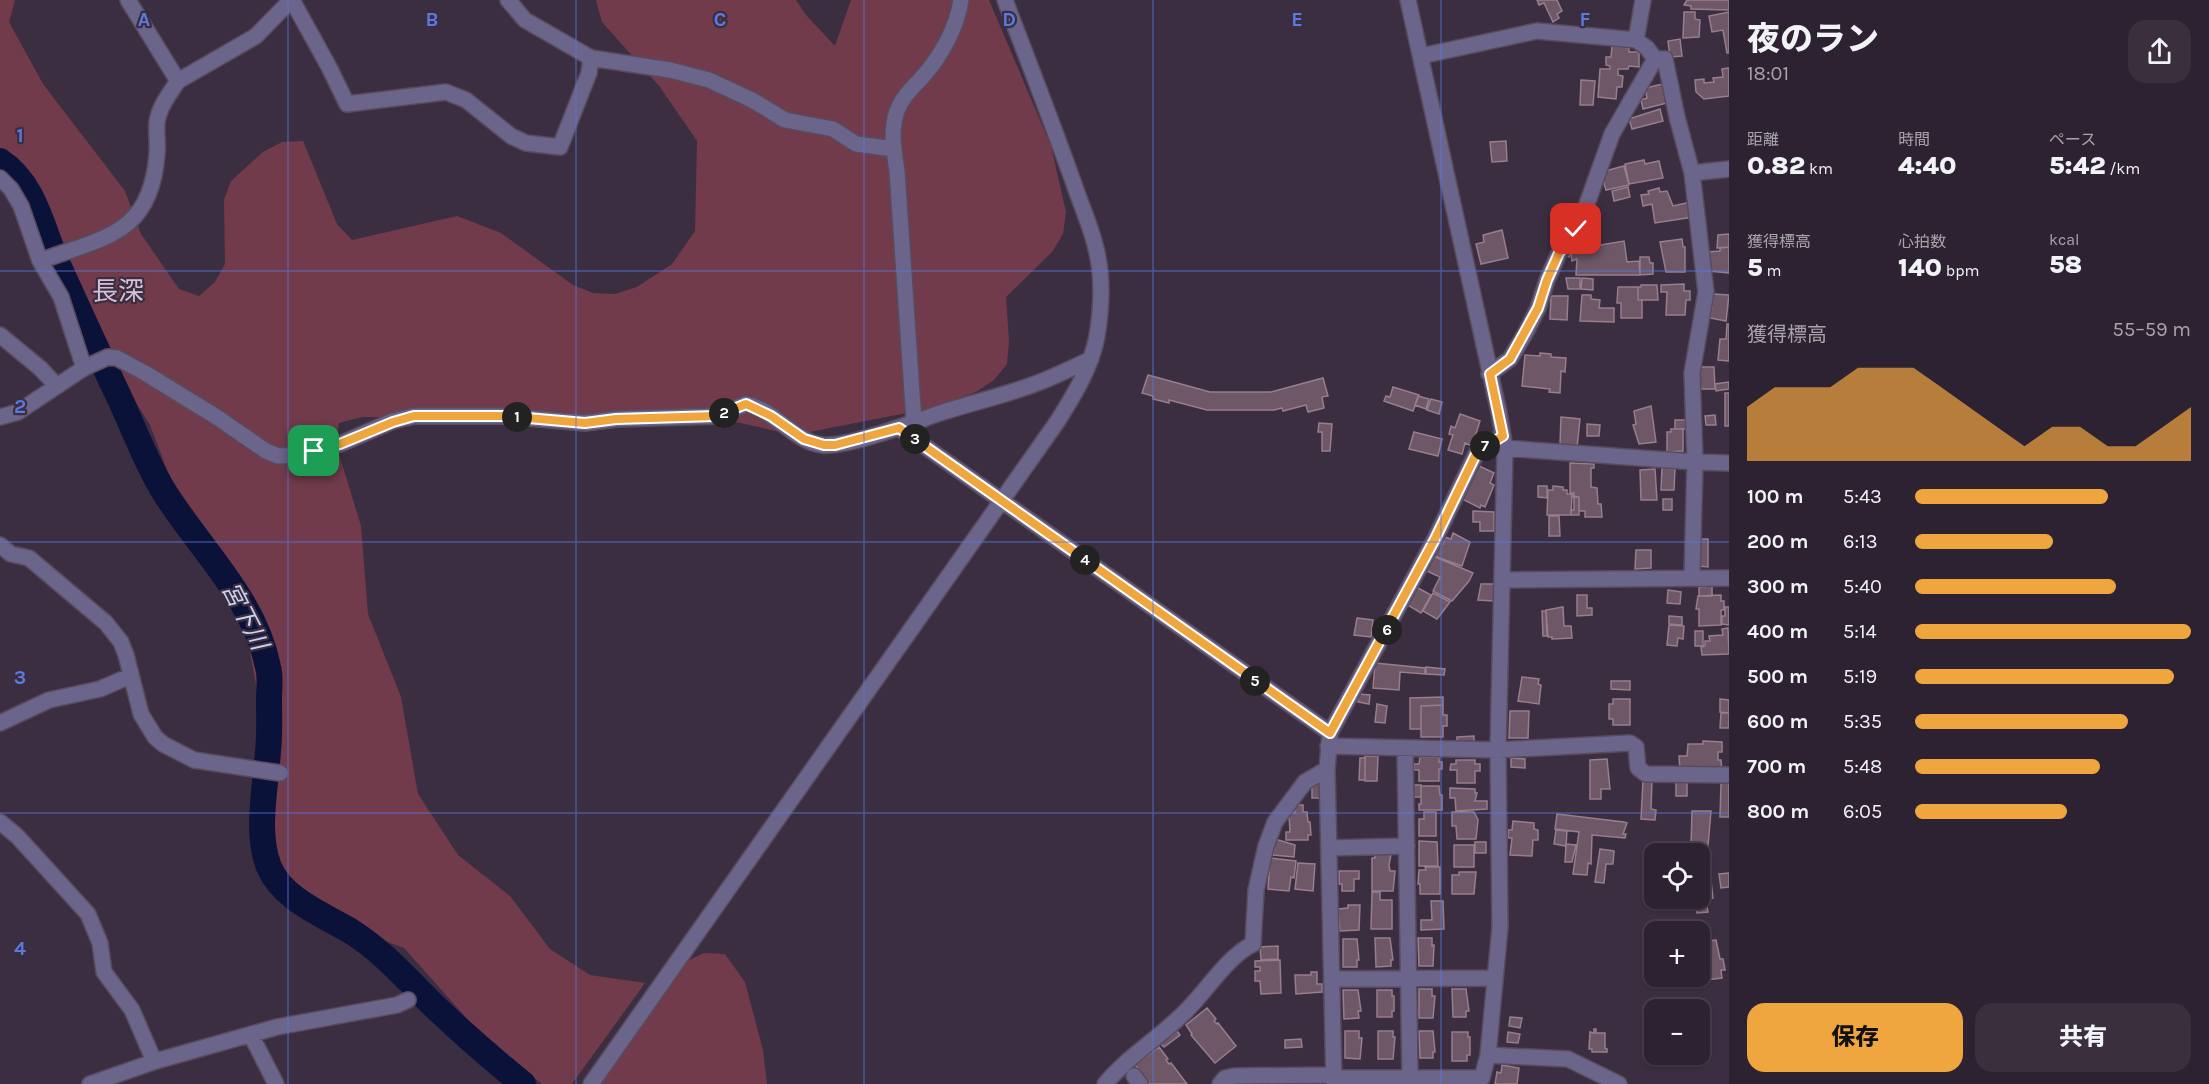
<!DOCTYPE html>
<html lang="ja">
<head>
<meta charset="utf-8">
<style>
  body { margin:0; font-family:Karla,"Noto Sans JP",sans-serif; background:#392f3d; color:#f1f3f6; height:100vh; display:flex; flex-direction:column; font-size:22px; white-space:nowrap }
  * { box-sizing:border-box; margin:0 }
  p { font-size:20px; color:#a7a4ab }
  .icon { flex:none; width:33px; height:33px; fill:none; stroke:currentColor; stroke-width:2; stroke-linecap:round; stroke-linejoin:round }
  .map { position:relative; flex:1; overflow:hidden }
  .drawer { display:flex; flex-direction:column; background:#2d2231; width:480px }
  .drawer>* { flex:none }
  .tools { position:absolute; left:1644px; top:843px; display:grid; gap:12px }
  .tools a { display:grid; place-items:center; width:66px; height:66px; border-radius:12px; background:#2d2231; box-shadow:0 2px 4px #0004,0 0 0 2px #483f4d; font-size:30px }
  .pin { position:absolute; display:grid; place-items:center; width:51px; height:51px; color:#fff; margin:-26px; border-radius:12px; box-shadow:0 3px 9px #0006 }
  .km { position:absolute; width:30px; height:30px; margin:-15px; border-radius:50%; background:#222; color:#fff; font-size:16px; line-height:30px; text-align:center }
  .round { display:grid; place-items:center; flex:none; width:63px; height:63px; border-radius:18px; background:#392f3d }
  .overview { display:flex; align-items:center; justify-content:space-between; height:102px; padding:0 18px }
  h1 { font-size:33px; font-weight:800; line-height:45px }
  .figures { display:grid; grid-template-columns:repeat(3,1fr); gap:9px; height:102px; padding:6px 18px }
  .figures div { display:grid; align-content:center }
  .figures b { font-size:26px; font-weight:800 }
  .figures small { font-size:16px; font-weight:400 }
  .figures p { font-size:16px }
  .chart { height:168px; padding:12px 18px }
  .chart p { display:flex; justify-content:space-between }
  .chart svg { width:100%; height:108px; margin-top:6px; fill:#f0a63f; opacity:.7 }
  .primary-button { display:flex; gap:12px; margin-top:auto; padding:12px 18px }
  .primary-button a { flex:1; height:69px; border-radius:18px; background:#f0a63f; color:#111; font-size:24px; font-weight:800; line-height:69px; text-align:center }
  .primary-button a+a { background:#392f3d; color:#f1f3f6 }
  ul { padding:0 18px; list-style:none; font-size:20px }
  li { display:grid; grid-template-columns:96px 72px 1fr; align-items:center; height:45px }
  li i { height:15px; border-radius:8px; background:#f0a63f }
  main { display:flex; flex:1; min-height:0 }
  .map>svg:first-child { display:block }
</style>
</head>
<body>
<main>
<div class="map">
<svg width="1729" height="1084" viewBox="0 0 1729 1084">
  <rect width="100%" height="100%" fill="#3c2e41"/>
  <path fill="#713b4b" d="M0 0H15L9 22 43 84 125 191 141 234 179 289 199 296 215 282 225 264 224 200 231 181 263 152 282 142 303 141 337 224 352 240 457 216 501 233 573 285 593 293 615 294 637 287 672 264 695 231 697 141 660 87 602 22 596 0H796L806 15 835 46 851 0H989L1051 146 1066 212 1063 234 1052 252 1006 297 1009 340 1007 364 994 380 976 392 937 407 794 435 713 417 671 422 362 417 339 423 336 444 361 526 368 614 401 697 418 794 458 855 510 896 550 949 590 975 645 983 572 1084H542L488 1042 404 948 294 908 279 894 263 832 258 696 246 630 227 578 183 512 150 425 72 300 56 236 0 155Z
    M704 953 725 954 745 982 763 1050 767 1084H601L685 962Z"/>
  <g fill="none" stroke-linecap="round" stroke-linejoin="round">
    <path stroke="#0b123a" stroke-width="26" d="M0 161C36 185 42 230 59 267 79 311 99 355 120 399 134 429 146 462 163 490 198 547 255 599 268 667 271 677 269 689 269 700 269 717 270 734 268 751 266 787 255 832 269 867 283 900 324 915 352 932 382 951 406 978 431 1003 460 1031 491 1058 523 1084"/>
  </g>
  <path fill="#6e5766" stroke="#967e8d" stroke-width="1.5" d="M1537 0H1557L1562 11 1557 14 1559 18 1553 22 1544 3 1539 5Z
    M1687 0H1729V10L1691 9V6L1684 5Z
    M1684 12H1695V19L1700 20 1699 37 1683 38Z
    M1729 12V53H1727L1723 30 1712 32 1709 16Z
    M1680 39 1682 56 1670 57 1668 41Z
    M1612 46 1629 48V52H1639V67L1629 66 1628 69H1618V75L1623 76 1622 87H1617L1616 99 1598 97 1600 69H1610V66L1606 65V57H1611Z
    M1729 68V96L1704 99 1696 92 1695 80 1704 79V83L1714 82 1713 78 1723 77 1722 69Z
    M1581 80 1595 81 1593 105H1580Z
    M1663 84 1667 103 1643 109 1641 100 1647 98 1645 88Z
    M1660 109 1663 121 1632 129 1629 119Z
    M1506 141 1507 161 1492 162 1490 142Z
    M1644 160 1645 164 1659 161 1663 178 1629 184 1625 164Z
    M1624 166 1629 185 1606 190 1602 177 1606 176 1605 171Z
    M1628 187 1630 197 1614 201 1612 191Z
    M1659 188 1660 192 1667 191 1673 206 1691 202 1693 217 1655 223 1652 204 1643 206 1641 195 1649 194 1648 191Z
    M1502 230 1508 258 1481 264 1476 244 1484 242 1483 235Z
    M1729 234V247L1717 248 1718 235Z
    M1682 239 1683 247H1685V272H1666L1660 242Z
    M1624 241 1627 262 1639 261 1640 275H1576L1577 259 1572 261 1571 254 1569 257 1566 255 1570 250Z
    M1729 247V273L1709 271 1707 252 1720 251V248Z
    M1640 257H1649L1650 263H1653V274L1640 275Z
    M1566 278H1580V289H1568Z
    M1582 278 1593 279V290L1581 289Z
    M1684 284V291H1690V300H1686L1685 315H1666L1667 292H1661V285Z
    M1641 285H1657L1658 300H1638V287H1641Z
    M1618 287H1638V300H1642V318H1621V303H1617Z
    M1714 294 1729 295 1726 321 1710 318Z
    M1582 295H1591V299L1600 300 1599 308H1614V322L1580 321Z
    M1551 296H1568L1567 320 1550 319Z
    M1727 324H1729V361L1718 360 1720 339H1726Z
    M1540 353 1551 354V357L1566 358 1565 372 1561 371 1560 393 1549 392 1550 389 1522 386 1525 355 1540 356Z
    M1697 367H1714L1715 389H1696Z
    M1148 375 1210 392H1271L1323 378 1328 396 1322 397 1324 408 1308 412 1306 405 1283 411 1282 408 1274 410H1207L1169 400V403L1153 399V396L1142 393Z
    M1729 382V389L1716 391 1715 384Z
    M1393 387 1419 395 1413 411 1384 401 1386 396 1390 397Z
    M1725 393H1729V426H1725Z
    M1418 396 1429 399 1426 409 1415 405Z
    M1431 399 1442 402 1439 414 1427 410Z
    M1651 406 1656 442 1639 444 1633 425 1636 424 1634 411Z
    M1460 414 1480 421 1472 446 1465 443 1462 454 1448 450 1453 435 1449 434 1451 426 1455 428Z
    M1715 415 1716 425H1706L1705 416Z
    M1561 417 1580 419 1577 448 1560 445Z
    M1675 420H1686V429H1675Z
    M1319 423 1332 424 1330 451H1322V432H1318Z
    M1587 424 1600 425 1599 436H1587Z
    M1671 429H1683V451L1667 452V432H1671Z
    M1414 432 1442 439 1438 456 1409 449Z
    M1570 463 1594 464V468H1591V487L1597 488 1598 504H1601L1602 517H1585V511H1579V497H1573L1574 493H1570Z
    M1477 465 1494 473 1490 483 1494 485 1485 507 1481 505 1480 508 1462 499Z
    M1662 468 1675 469 1674 490H1661Z
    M1655 469 1657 500H1641L1640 470Z
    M1538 486H1547V498L1538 497Z
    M1553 486 1563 487V490H1567V494H1572L1571 515H1547L1548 490H1553Z
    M1574 496 1579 497V515H1571V510H1574Z
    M1663 499H1672V510H1663Z
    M1473 511 1494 512V531H1480V522H1473Z
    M1549 516H1559L1560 536H1549Z
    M1453 533 1470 542 1462 566 1434 556 1439 543 1443 544 1445 537 1451 539Z
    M1699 539H1708V567L1699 566Z
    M1636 550H1651V568L1635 569Z
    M1433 556 1473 573 1469 581 1452 601 1433 591 1440 577 1427 571Z
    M1481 584H1494V601L1478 600Z
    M1712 586V596H1699V587Z
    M1416 587 1431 595 1421 613 1406 604Z
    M1668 590 1681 592 1680 604 1667 603Z
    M1433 593 1450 602 1437 619 1423 611Z
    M1577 595H1587V608H1592V615L1577 616Z
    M1721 595V601H1724V610H1721V625L1699 626V609H1696L1698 596Z
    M1563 607 1564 626H1571L1572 638 1552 639V637H1548L1546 610Z
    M1725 607H1729V625L1722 624V616H1725Z
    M1542 611H1546L1547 636H1543Z
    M1669 616 1682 617V625L1669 624Z
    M1357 618 1373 620 1371 637 1354 635Z
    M1669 625 1684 626 1683 639 1678 638 1677 646 1667 645Z
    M1728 628 1729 654 1702 655 1701 647 1705 646V641H1710L1709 636 1723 635 1722 629Z
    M1695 631H1703V646H1695Z
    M1375 663 1425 668V674L1400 672 1399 690 1373 688Z
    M1426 667 1445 669 1444 675 1426 674Z
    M1522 677 1539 679 1538 684 1541 685 1539 704 1518 701Z
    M1611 681H1630V690L1611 689Z
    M1359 694 1370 695 1369 704 1358 702Z
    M1443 697V705L1421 706V729H1410V698Z
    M1613 699H1630V725H1613V719H1609V704H1613Z
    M1720 699 1729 700V713L1720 712Z
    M1377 704 1387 706 1385 723 1375 722Z
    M1443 705V715H1447V726H1443V737H1421V706Z
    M1510 711H1529L1528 738H1509Z
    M1721 713H1729V728H1720Z
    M1474 736V742H1457V737Z
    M1703 741 1722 742V752H1718V760H1721L1722 771 1680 770 1679 756H1687L1688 744H1703Z
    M1365 756H1378L1377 781H1365Z
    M1420 757H1439V762H1442V769H1439V781H1419V770H1414V764H1419Z
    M1360 758H1365V780H1359Z
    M1511 758 1525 759V768L1511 767Z
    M1607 759 1610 789H1601V799H1590V760Z
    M1456 760H1475V764H1480V771H1475V783H1457V770H1450L1451 764H1456Z
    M1676 779H1687V796H1676Z
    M1643 780H1652L1651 809 1656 810 1655 820 1641 819Z
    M1729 781V817H1720L1721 784Z
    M1312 784H1320V798H1312Z
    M1413 785H1421V797H1413Z
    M1421 786H1439L1440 795H1442V810H1419V804H1421Z
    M1450 788 1475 789V793H1477L1475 801H1487V809L1456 811 1455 798H1450Z
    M1294 805H1303V812H1307L1308 822H1310L1311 835H1308V840H1286V832H1290L1289 813H1295Z
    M1692 811H1711L1708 846 1691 845Z
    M1424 812H1436V836H1419V819H1424Z
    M1452 812H1474L1478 820 1476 839H1457L1456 826H1452Z
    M1557 814 1624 822 1627 823 1623 834H1626L1625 838 1592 835 1591 864 1588 863 1587 875 1573 874 1579 832 1555 829Z
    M1513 821 1534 823V829L1538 830V840H1533L1532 856 1510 855 1512 838H1508V830H1512Z
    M1556 830 1567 831 1566 846 1554 844Z
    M1275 839 1295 845 1294 857 1273 855Z
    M1419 841 1437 842 1438 866H1419Z
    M1475 842H1486V853H1475Z
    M1566 844 1576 845 1572 862H1565Z
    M1454 845H1474V867H1454Z
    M1600 849 1614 851 1613 864H1606L1604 883 1595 882Z
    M1375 854H1391L1389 865 1390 871H1395L1393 891H1372V858H1375Z
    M1270 858 1296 861 1294 878 1291 877 1289 891 1268 889Z
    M1298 863 1315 864 1313 891 1295 889Z
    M1425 867H1440V894H1420V884H1418L1419 870H1426Z
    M1339 871H1359V879H1354V891H1342V884H1339Z
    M1459 872H1476L1474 894H1452V875H1459Z
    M1729 873V887L1721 888 1719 874Z
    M1711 881 1713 898 1701 899 1700 882Z
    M1372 892H1380V900H1392V929H1371Z
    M1431 901H1443L1444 929 1421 930V920H1432Z
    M1706 901 1708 912 1697 913 1696 903Z
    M1348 905H1360L1359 930 1340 931 1338 909 1348 908Z
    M1375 938H1390L1393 960H1391V966L1376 967Z
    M1418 938H1432V946L1434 945 1433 966H1419Z
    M1343 939H1357L1359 960H1357V967H1343Z
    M1716 940 1720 959H1723L1725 970H1721L1722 978 1696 981V976H1700V952L1708 951 1707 941Z
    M1278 946V959L1261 960 1260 947Z
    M1280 960 1281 993 1261 994 1260 981H1255V971H1260V967H1255V961Z
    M1311 972H1317V984H1322V992L1296 994 1295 975H1311Z
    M1419 989H1432V996H1435L1433 1018H1419Z
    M1452 989H1466L1469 1011H1466V1017H1453Z
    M1343 990H1358L1361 1011H1358L1359 1018 1344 1019Z
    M1377 990H1392V996H1394V1011H1392V1017H1377Z
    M1207 1008 1216 1019 1214 1021 1217 1024 1218 1023 1236 1046 1215 1063 1191 1035 1192 1034 1186 1025Z
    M1510 1017 1522 1018 1520 1028 1509 1026Z
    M1594 1029H1596V1033H1605V1048L1607 1049V1052H1592V1049H1589L1590 1032 1594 1033Z
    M1177 1031 1180 1035 1164 1047 1160 1043Z
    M1345 1031H1359V1038H1362L1360 1059 1345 1058Z
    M1378 1031H1393V1037H1395L1393 1059H1378Z
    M1419 1031H1433L1435 1052H1433V1058H1420Z
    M1452 1032H1468V1037H1470V1055H1467V1061H1452Z
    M1508 1032 1520 1034 1518 1043 1507 1042Z
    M1301 1039 1302 1047 1285 1048V1040Z
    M1159 1047 1168 1059 1166 1060 1169 1064 1171 1063 1187 1084H1150L1142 1077 1144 1076 1135 1065Z
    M1502 1065 1519 1068 1517 1084H1495L1497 1072 1501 1073Z"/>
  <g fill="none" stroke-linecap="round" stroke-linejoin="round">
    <g stroke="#584b5d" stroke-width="18">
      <path id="minor" d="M128 0 178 81 256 36 291 0
        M292 0 329 67 347 104 446 92 466 100 511 136 526 143 560 147 589 73 591 58 525 20 508 0
        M1636 40 1643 0
        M1421 56 1537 31 1636 40 1647 48 1655 59H1665L1677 117 1692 173 1706 292 1692 373 1695 462 1505 448
        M591 58 670 70 709 80 752 100 785 120 833 129 856 144 894 149
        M1692 173 1729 169
        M0 178 11 189 21 206 40 261 61 297 84 368
        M40 261C104 237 151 235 157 154 158 143 156 132 157 122 159 107 170 93 178 81
        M0 335 40 368 57 386
        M1489 374 1510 359 1526 332 1538 308 1547 280 1559 253 1583 215 1612 134 1655 59
        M0 417 18 412 84 368 108 357 117 358 145 373 215 416 266 451 278 456 303 455 340 444 393 421 414 416H506L585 423 616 419 716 416 746 404C775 410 793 441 822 445 847 448 914 422 940 413 971 403 1002 396 1032 385 1052 378 1072 368 1091 359
        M914 422 897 171C894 151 890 131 897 111 902 96 915 86 925 74 942 54 957 27 961 0
        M899 428 1330 733
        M0 545 11 554 29 558 106 623 121 642 126 655 141 714 155 737 163 744 194 760 280 773
        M1692 577 1695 462 1729 463
        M1502 580 1729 578
        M0 723 49 700 100 689 130 676
        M1328 746 1498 750 1630 743 1636 747 1638 768 1646 774 1729 775
        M1405 748 1410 1078
        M0 822 17 836 88 914 100 943 104 972 132 1010 151 1054 156 1061
        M1329 848 1407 846
        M1333 979 1494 978
        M251 1035 276 1084
        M1488 1055 1568 1059 1619 1084
        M1134 1076 1140 1084
        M1334 1078H1482L1488 1055 1500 927 1498 750 1505 448 1499 413 1408 0
        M90 1084 156 1061 277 1027 397 1005 408 1000
        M591 1084 1057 422C1074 395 1091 368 1097 336 1101 311 1103 283 1098 258 1094 233 1082 208 1074 184 1052 122 1028 61 1005 0
        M1105 1084C1129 1055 1161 1037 1187 1010 1206 991 1229 955 1253 944L1256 890 1266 846 1275 822 1305 782 1327 769
        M1220 1084 1225 1078 1234 1076 1334 1075
        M1334 1084 1327 769 1330 733 1435 539 1477 452 1503 436"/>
    </g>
    <use href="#minor" stroke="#6b648b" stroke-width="15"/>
  </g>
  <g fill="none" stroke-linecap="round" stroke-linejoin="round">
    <g stroke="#fff" stroke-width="12">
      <path id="route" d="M314 451 340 444 393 422 414 416H506L585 423 616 419 716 416 746 404 771 416 804 439 824 445H835L899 428 1330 733 1435 539 1477 452 1503 436 1490 374 1510 359 1538 308 1547 280 1559 253 1576 229"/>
    </g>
    <use href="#route" stroke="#f0a63f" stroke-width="8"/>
  </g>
  <path fill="none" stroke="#5a7adf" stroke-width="1.5" stroke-opacity="0.55" d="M288 0V1084M576 0V1084M864 0V1084M1153 0V1084M1441 0V1084M0 271H1729M0 542H1729M0 813H1729"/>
  <g text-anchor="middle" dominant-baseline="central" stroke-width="4.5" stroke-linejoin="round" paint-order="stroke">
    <g font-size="24" font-style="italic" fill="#c9d3f1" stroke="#3c2e41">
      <text transform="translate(245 616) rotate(63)">宮下川</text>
    </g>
    <g font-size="26" fill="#d2c1d8" stroke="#3c2e41">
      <text x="118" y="291">長深</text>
    </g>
  </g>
  <g font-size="20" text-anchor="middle" font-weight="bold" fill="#5a7adf" stroke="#3c2e41" stroke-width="4.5" stroke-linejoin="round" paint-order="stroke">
    <text x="144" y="26">A</text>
    <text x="432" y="26">B</text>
    <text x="720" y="26">C</text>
    <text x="1009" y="26">D</text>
    <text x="1297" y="26">E</text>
    <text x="1585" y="26">F</text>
    <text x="20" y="142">1</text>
    <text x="20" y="413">2</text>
    <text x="20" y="684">3</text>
    <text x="20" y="955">4</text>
  </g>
</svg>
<div class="tools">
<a><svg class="icon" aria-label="locate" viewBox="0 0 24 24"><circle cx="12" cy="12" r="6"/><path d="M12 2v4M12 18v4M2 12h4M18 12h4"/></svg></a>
<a>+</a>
<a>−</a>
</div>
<div class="pin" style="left:314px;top:451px;background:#1e9e55"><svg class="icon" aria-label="arrive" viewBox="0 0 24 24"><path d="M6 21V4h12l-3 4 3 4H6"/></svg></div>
<div class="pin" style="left:1576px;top:229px;background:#d93025"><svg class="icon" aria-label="check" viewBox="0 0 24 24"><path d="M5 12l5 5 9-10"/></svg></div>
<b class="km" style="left:517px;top:417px">1</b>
<b class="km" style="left:724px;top:413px">2</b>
<b class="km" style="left:915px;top:439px">3</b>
<b class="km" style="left:1085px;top:560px">4</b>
<b class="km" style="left:1255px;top:681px">5</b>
<b class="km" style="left:1387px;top:630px">6</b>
<b class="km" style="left:1485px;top:446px">7</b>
</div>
<section class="drawer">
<div class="overview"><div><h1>夜のラン</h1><p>18:01</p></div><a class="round"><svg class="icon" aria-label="share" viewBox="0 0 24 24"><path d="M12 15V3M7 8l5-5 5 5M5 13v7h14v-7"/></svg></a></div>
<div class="figures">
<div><p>距離</p><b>0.82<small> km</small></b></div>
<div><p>時間</p><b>4:40</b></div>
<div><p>ペース</p><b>5:42<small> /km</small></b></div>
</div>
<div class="figures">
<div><p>獲得標高</p><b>5<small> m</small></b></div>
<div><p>心拍数</p><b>140<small> bpm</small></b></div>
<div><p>kcal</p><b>58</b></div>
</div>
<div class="chart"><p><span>獲得標高</span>55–59 m</p>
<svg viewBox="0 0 160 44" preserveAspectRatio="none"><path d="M0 44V22L10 14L20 14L30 14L40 6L50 6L60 6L70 14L80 22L90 30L100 38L110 30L120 30L130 38L140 38L150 30L160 22V44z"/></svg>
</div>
<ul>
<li><b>100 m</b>5:43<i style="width:70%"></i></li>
<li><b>200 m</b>6:13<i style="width:50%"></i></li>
<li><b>300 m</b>5:40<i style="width:73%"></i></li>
<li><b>400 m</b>5:14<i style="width:100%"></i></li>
<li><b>500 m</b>5:19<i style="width:94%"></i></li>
<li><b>600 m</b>5:35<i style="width:77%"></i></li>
<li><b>700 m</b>5:48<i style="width:67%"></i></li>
<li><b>800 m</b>6:05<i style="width:55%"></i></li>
</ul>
<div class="primary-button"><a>保存</a><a>共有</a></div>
</section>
</main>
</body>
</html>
